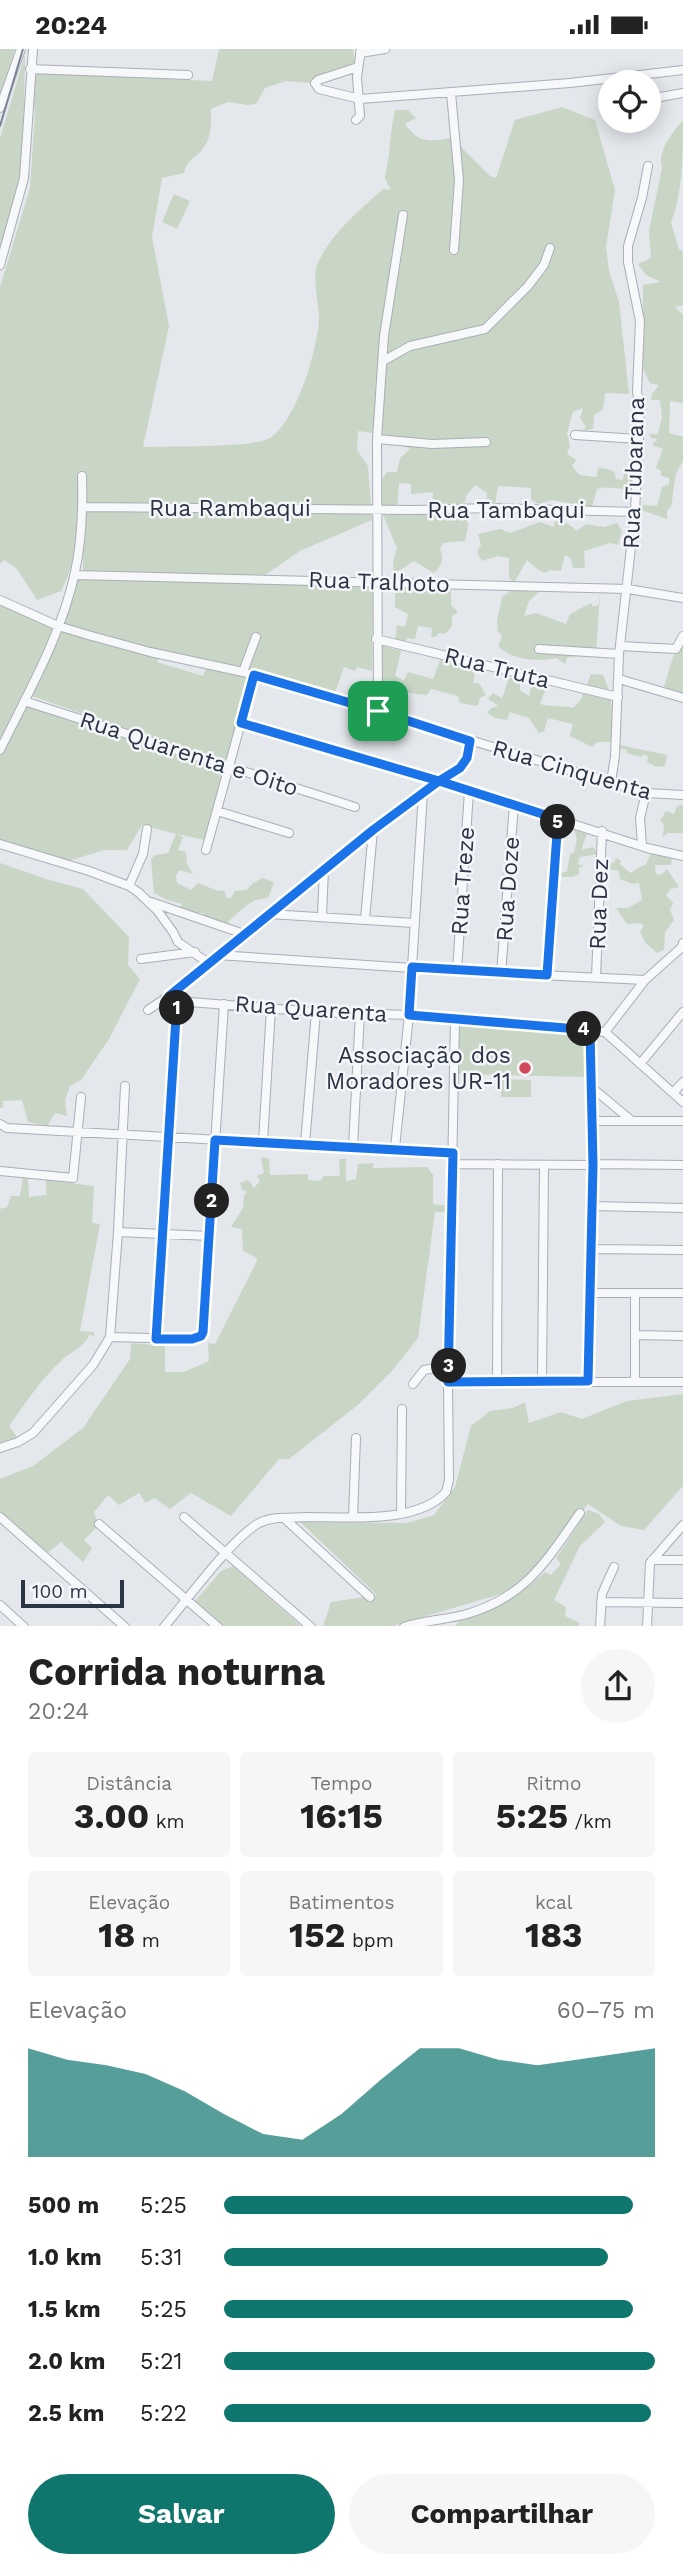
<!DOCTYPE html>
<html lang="pt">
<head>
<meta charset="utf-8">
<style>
  body { margin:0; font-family:"Work Sans",sans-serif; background:#f6f6f6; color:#222; height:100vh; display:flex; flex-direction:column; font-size:26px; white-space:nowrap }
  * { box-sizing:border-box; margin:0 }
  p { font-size:23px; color:#767676 }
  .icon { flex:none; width:38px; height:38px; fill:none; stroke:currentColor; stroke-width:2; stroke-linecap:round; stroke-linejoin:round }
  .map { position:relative; height:1577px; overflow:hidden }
  .sheet { display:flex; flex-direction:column; background:#fff; flex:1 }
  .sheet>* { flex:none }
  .buttons { position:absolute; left:598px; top:21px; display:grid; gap:14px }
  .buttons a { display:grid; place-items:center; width:63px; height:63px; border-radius:50%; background:#fff; box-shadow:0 4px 18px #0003; font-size:35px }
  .scale { position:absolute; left:21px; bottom:18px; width:103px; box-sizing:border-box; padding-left:7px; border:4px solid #2b3445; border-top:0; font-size:19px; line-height:24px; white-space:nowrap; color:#2b3445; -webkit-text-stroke:5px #f4f6f9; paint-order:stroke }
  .pin { position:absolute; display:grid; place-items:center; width:60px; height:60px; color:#fff; margin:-30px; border-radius:14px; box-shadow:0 4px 10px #0006 }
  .km { position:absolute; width:35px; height:35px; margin:-18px; border-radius:50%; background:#222; color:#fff; font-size:19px; line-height:35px; text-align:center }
  .round { display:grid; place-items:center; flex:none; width:74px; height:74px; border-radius:37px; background:#f6f6f6 }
  .head { display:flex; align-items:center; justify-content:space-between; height:119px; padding:0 28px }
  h1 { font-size:38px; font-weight:700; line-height:52px }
  .stats { display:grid; grid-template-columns:repeat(3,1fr); gap:10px; height:119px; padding:7px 28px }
  .stats div { display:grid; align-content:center; border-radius:7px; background:#f6f6f6; text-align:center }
  .stats b { font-size:35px; font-weight:700 }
  .stats small { font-size:19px; font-weight:400 }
  .stats p { font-size:19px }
  .chart { height:196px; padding:14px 28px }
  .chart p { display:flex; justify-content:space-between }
  .chart svg { width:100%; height:126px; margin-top:7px; fill:#0f766e; opacity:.7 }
  .cta { display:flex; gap:14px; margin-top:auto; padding:14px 28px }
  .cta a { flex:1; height:80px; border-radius:42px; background:#0f766e; color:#fff; font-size:28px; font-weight:700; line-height:80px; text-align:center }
  .cta a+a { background:#f6f6f6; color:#222 }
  ul { padding:0 28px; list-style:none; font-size:23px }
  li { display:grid; grid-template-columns:112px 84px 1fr; align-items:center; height:52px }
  li i { height:18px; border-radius:9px; background:#0f766e }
  .status { display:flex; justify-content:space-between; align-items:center; height:49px; padding:0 35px; background:#fff; direction:ltr }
  .status svg { height:19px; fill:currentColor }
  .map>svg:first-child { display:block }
</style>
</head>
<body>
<div class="status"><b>20:24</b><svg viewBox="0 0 49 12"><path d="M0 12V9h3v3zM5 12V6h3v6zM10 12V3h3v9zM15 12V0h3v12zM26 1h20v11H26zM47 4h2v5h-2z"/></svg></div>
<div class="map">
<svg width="683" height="1578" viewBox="0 0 683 1578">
  <rect width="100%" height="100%" fill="#e4e7ec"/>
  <path fill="#c9d6c5" d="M0 0H15L0 47Z
    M219 0H353L355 16 308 34 286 32 265 39 256 55 247 56 228 53 211 60C211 73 212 87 204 98 196 110 188 108 184 124L162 129 152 188 169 277 143 398C166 397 255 399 270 389 297 372 318 299 319 269 319 255 312 227 317 216 331 184 359 162 383 140L391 141 385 129C390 106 390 83 395 61H408L416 69 405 75C420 96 430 92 452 89L490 127 496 129 515 71 562 58 595 71 615 141 606 198 609 222 619 253 629 345 605 344 603 360 594 366 593 380 582 382 586 378 580 369 583 359 573 363 567 384 570 397 567 405 576 411 572 417 580 426 597 428 598 418 614 422 616 430 623 431 624 422H633L631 440C619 441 609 436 597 440L592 458 551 451 539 455 531 451V439L498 437 495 456H486L487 444 475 436 466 447 464 456 432 457 433 443 411 445V435L399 434 397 461 381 456 382 430 387 423H397L400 409 410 400 380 385 358 382 357 401 368 417 372 471 300 502 265 526 83 522V415C77 456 82 504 61 542L37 551 17 520 4 511 0 515V238L30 139 35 64 32 37 34 24 212 32Z
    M25 6 23 110 18 140 0 202V89Z
    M683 71C683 105 683 143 671 174L679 200 683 203V256L675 258 683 266V354L670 352 669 384 683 388V412L676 424 671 458 667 461V470L641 461 643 456 657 457 662 438 669 435V429L661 427V422L656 419 663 400 652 396 657 390 651 389 649 385H658L662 368 660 351H651L652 345 659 336 650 334 642 318 643 236 661 233 646 226 638 215 651 209 649 182 662 119C657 102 672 84 683 71Z
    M174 145 190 152 177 180 162 173Z
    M466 463 468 477 465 492 443 494 440 500C444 510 442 517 434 524L414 512 394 525 393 513 397 499 383 466Z
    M555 472 567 474 577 482 586 475 604 478 617 474 622 482 618 496 610 494 584 502 585 519H573L571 510 565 506 561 522 551 521 545 524 538 521 527 511 514 534 509 529V509L498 507 482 512 477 503 481 496 478 485 500 480 510 484 540 473 554 478Z
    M76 527 256 532 373 539 372 622 357 618 355 622 344 618 334 647 145 598 64 574Z
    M395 539 451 541V556L458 563 452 567V577L445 585 439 584 435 588H431L432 579 418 577 415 590 408 589 404 593 395 591 397 576 405 578 408 565 395 558Z
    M512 541 539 543 529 552 524 567 536 564 566 575 570 565 591 554 593 558 600 555V543L596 604 567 609 565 615 557 609C538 613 512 611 498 597L502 587 498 583 497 572 502 548Z
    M0 550 58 577 32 635 0 692Z
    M59 582 159 606 157 613 203 627 207 616 248 627 226 715 32 647Z
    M683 593V645L664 638 673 608Z
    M380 596 401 602 395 627 404 632 408 623 433 630 440 611 470 619 475 626 473 634H479L486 646 480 649 478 657 460 654 458 647 431 640 427 646 400 643 393 649 395 658 381 657Z
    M591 625 603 626C614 648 612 669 612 693H597L592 698 570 687 573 675 548 669 544 682 539 684 529 669 510 663 507 671 495 669 487 664 491 659 499 657 488 650 493 644 502 649 509 629 520 631V641L529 647 532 633 547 637 540 655C552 658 562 656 573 659L580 652Z
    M26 656 223 722 204 791 177 785 183 788 178 801 186 803 187 815 193 825 179 821 176 827 177 834 191 841 198 834 218 842 224 841 227 849H231L235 842 247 841 253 834 263 829 274 833 268 849C264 850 260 850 256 851 249 853 229 871 225 877L208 872 203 864H197L187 871 176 863 182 855 167 851 154 844 151 810 155 806 168 804 176 785 142 776 127 801H104L68 812 0 790V706Z
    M619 696 667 706 665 717 657 718 647 713 648 707 642 706 641 708 627 704 626 700H618Z
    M683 756V784H667L663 789 664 775 660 772 666 762 674 765 677 757Z
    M574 781 587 785 581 801 593 798 599 805 580 808 578 815 584 817 579 819V825L573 828H563L560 825 567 822 570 805 574 804 577 790Z
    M663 800 672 805 671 816H655L656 825 661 826 667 820 679 838 671 840 666 846 673 854 670 861 674 871 665 883 664 901 657 904 645 893 640 882 644 877 641 874 627 875 616 859H628L642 851 639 834 633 835 620 830 619 822 604 819 606 810 613 815 617 809 621 812 620 815 630 824 646 815 651 804Z
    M0 814 46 830 83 840 129 888 128 916 140 930 109 990 81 1031 70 1037 65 1051 67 1067 55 1064 47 1077 28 1073 22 1051 3 1052V1058L0 1059Z
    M459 975 519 981 548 979 586 983 585 1028 454 1025Z
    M501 1030 531 1031V1048H501Z
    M264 1108 269 1110 270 1126 308 1125V1131L320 1132 324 1127H340L339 1110H346V1132L356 1130 358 1115 374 1114 373 1119 427 1118 433 1126V1155L449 1157 448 1163H435L418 1289 392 1322 359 1355 289 1410H279L231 1467 191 1444 170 1460 154 1449 146 1454 139 1444 119 1456 108 1446 94 1463 98 1477 84 1491 92 1499 83 1513 61 1493 46 1505 0 1463V1430L33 1417 83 1379 130 1310 131 1294 165 1297V1323H184L209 1312 208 1294 215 1295 256 1214 257 1209 243 1202 242 1180 231 1178 243 1159 244 1147 247 1142 242 1141 240 1134 248 1131 254 1139 260 1132 257 1127 264 1124 261 1109Z
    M23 1129H28L29 1148 46 1146V1131L94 1137 92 1174 100 1175 80 1282 93 1283 95 1287 89 1286C85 1298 70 1303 61 1312 41 1330 25 1355 9 1377L17 1388 0 1394V1160L7 1158 11 1147H20Z
    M683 1345V1437L644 1481 621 1477 588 1455 521 1539 393 1577H323L331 1553 377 1546 300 1473 407 1474 434 1466 455 1438 471 1377 490 1362 513 1359 525 1353 529 1374 561 1363 582 1370 627 1352Z
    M588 1461 599 1465 605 1473 580 1497 554 1551 566 1558 565 1567 580 1574 578 1577 454 1578 459 1572C496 1557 516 1550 545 1523L551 1526 561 1515 556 1509Z
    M233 1517 301 1577H223L195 1552 221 1522Z"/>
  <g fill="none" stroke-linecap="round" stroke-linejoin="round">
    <g stroke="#a9aeb7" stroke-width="10">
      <path id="minor" d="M360 4 385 0
        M358 18 318 31 315 34 319 40 360 50 570 34 683 21
        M30 20 188 26
        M451 44 459 131 454 201
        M649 50 683 44
        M0 59 21 0
        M356 71 360 67 357 28 361 0
        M0 216 24 129 33 0
        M383 312 410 297 485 280 528 237 544 216 550 199
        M575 386 639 390
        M377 390 432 395 486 393
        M83 458 414 461 491 459 635 463
        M75 526 628 540 683 549
        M0 551 58 577 88 586 150 603 243 623 646 744 683 746
        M376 590 618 648
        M620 597 676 600 683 587
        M539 600 619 605
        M243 623 256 588
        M619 630 683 649
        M24 652 355 758
        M378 662 377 390 384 287 403 166
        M241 674 439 732 647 799 683 807
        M0 701C28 644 62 585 75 523 82 491 83 459 82 427
        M611 733 615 707 619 605 635 463 640 359 637 343 640 272 628 213V197L642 149 648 117
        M217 762 289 784
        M0 795 89 822 129 837 138 843 157 861 173 883 178 893 207 913
        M642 796 640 769 646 744
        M206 801 254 626
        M129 837 143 805 147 780
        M151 853 244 885
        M269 865 414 874
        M322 867 324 820
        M365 870 373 781
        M217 906 457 922 645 931
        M141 910 195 903
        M457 922 469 742
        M501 925 514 755
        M547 926 558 770
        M596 928 602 782
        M169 947 177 952 316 963 409 966 605 983
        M148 961 169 947 373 781 439 732 456 723 467 709 470 693
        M605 983 645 931 682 898 683 894
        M605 983 683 1053
        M640 1015 683 963
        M590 1037 632 1072
        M673 1044 683 1033
        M592 1072H683
        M0 1075 7 1079 453 1104
        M263 1093 271 959
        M305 1095 316 963
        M353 1098 360 964
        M395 1099 409 966 423 744
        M453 1115 593 1116
        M593 1115 683 1116
        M0 1122 73 1129 81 1048
        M591 1157 683 1159
        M118 1183 210 1187
        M591 1200 683 1201
        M590 1244H683
        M635 1244V1332
        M635 1286 683 1287
        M110 1288 192 1290 201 1287 203 1283 224 955
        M156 1290 177 952
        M588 1332 593 1116 590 981
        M448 1333H683
        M497 1333 498 1115
        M542 1333 544 1116
        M413 1335 424 1321 449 1317
        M0 1399 18 1393 33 1384 93 1316 110 1288 118 1183 125 1037
        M401 1465 402 1360
        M0 1468 125 1578
        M184 1468 311 1578
        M353 1468 356 1389
        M284 1469 370 1548
        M99 1475 218 1578
        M652 1511H683
        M601 1553 683 1554
        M0 1556 24 1578
        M164 1578C187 1551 232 1489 259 1474 273 1467 292 1469 307 1468 348 1468 418 1475 446 1443L449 1431 448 1333 455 970
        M404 1578C424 1571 446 1571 467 1565 527 1547 546 1512 580 1464
        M600 1578 602 1545 614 1518
        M647 1578 650 1514 683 1476"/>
    </g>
    <use href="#minor" stroke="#f7f8fa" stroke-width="8"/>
    <path stroke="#7d8696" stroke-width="2" d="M0 77 23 0"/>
  </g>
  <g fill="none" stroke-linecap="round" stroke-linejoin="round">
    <g stroke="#fff" stroke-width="14">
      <path id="route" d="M378 662 470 692 467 709 460 719 439 732 373 781 169 947 177 952 156 1290H192L201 1287 203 1283 215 1091 453 1104 448 1333 588 1332 593 1116 590 981 409 966 412 918 547 926 558 770 439 732 241 674 254 626 378 662"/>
    </g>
    <use href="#route" stroke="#1a73e8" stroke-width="9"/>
  </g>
  <circle fill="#d1495b" stroke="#f4f6f9" stroke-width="2.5" cx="525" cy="1019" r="7"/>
  <g text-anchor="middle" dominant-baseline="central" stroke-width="5" stroke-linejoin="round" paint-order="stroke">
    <g font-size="23" fill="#2b3445" stroke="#f4f6f9">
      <text transform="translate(634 424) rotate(-88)">Rua Tubarana</text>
      <text x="230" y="459">Rua Rambaqui</text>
      <text x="506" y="461">Rua Tambaqui</text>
      <text transform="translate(379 533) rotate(2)">Rua Tralhoto</text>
      <text transform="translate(497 619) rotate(14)">Rua Truta</text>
      <text transform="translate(189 705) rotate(18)">Rua Quarenta e Oito</text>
      <text transform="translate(572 721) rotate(16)">Rua Cinquenta</text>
      <text transform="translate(463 832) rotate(-86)">Rua Treze</text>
      <text transform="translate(508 840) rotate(-86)">Rua Doze</text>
      <text transform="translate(599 855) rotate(-88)">Rua Dez</text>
      <text transform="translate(311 960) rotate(4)">Rua Quarenta</text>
    </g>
    <g font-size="23" fill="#2b3445" stroke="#f4f6f9" text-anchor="end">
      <text x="511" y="1006">Associação dos<tspan x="511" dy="26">Moradores UR-11</tspan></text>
    </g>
  </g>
</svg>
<div class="buttons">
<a><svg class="icon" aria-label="locate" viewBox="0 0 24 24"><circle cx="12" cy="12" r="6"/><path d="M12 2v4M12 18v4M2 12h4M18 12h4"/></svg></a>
</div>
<div class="scale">100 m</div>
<div class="pin" style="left:378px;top:662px;background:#1e9e55"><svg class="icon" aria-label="arrive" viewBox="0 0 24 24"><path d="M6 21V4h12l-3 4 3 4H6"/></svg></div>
<b class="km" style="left:177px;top:959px">1</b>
<b class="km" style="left:212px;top:1152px">2</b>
<b class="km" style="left:449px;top:1317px">3</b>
<b class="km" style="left:584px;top:980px">4</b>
<b class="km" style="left:558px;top:773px">5</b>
</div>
<section class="sheet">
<div class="head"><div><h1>Corrida noturna</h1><p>20:24</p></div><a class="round"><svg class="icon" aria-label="share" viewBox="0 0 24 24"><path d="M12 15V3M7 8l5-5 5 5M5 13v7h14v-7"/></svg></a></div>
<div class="stats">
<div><p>Distância</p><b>3.00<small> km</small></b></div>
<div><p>Tempo</p><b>16:15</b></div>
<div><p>Ritmo</p><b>5:25<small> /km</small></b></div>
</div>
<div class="stats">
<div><p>Elevação</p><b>18<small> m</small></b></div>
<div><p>Batimentos</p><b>152<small> bpm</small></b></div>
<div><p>kcal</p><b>183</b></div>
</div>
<div class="chart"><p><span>Elevação</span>60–75 m</p>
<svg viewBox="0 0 160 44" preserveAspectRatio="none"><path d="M0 44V6L10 10L20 12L30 15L40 21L50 29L60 36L70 38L80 29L90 17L100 6L110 6L120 10L130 12L140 10L150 8L160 6V44z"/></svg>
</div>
<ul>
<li><b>500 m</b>5:25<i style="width:95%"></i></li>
<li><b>1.0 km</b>5:31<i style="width:89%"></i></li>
<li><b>1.5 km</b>5:25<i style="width:95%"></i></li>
<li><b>2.0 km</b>5:21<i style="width:100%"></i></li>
<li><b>2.5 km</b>5:22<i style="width:99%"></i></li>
</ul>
<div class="cta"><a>Salvar</a><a>Compartilhar</a></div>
</section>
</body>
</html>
